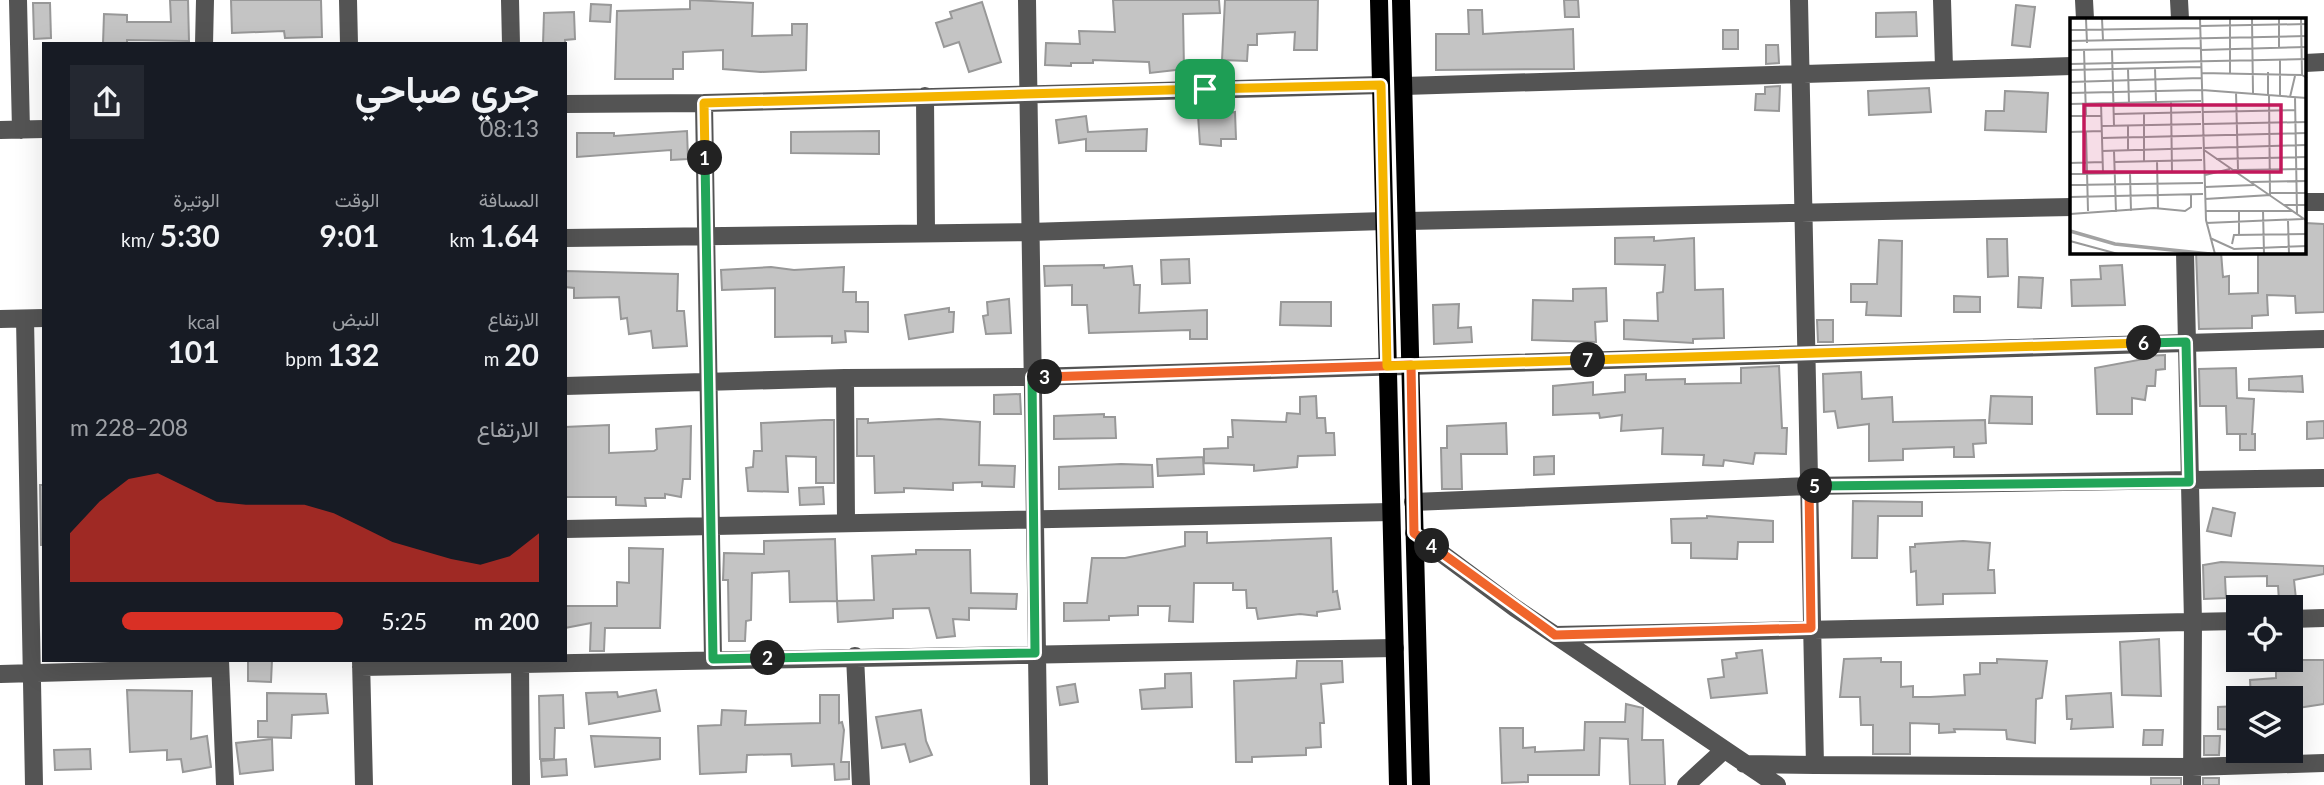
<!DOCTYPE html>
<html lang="ar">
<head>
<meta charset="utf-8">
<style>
  body { margin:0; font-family:Lato,Vazirmatn,sans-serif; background:#242831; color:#f1f3f6; direction:rtl; height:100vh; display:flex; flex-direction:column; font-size:26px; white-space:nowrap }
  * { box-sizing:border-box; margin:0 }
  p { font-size:23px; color:#9ea1a6 }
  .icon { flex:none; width:38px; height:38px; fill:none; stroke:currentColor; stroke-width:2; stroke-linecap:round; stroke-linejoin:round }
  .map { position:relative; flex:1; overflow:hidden; direction:ltr }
  .drawer { position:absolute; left:42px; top:42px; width:525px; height:620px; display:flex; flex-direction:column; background:#171b24; border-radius:0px; box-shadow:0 7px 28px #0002; direction:rtl }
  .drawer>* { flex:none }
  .controls { position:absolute; left:2226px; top:595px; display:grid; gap:14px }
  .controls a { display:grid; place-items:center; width:77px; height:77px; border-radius:0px; background:#171b24; box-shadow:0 7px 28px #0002; font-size:35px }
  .pin { position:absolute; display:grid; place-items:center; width:60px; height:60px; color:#fff; margin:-30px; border-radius:14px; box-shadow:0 4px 10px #0006 }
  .km { position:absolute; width:35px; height:35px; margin:-18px; border-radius:50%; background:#222; color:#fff; font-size:19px; line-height:35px; text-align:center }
  .round { display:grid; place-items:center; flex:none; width:74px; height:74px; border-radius:0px; background:#242831 }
  .overview { display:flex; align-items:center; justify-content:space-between; height:119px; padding:0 28px }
  h1 { font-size:38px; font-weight:700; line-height:52px }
  .metrics { display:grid; grid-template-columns:repeat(3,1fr); gap:10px; height:119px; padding:7px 28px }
  .metrics div { display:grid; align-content:center }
  .metrics b { font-size:30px; font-weight:700 }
  .metrics small { font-size:19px; font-weight:400 }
  .metrics p { font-size:19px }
  .chart { height:196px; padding:14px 28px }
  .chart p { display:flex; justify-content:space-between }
  .chart svg { width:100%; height:126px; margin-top:7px; fill:#d93025; opacity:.7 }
  ul { padding:0 28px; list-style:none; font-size:23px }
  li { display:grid; grid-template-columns:112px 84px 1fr; align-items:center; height:52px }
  li i { height:18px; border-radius:9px; background:#d93025 }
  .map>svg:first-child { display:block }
</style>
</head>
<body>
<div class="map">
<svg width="2324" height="785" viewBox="0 0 2324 785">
  <rect width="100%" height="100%" fill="#fff"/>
  <path fill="#c4c4c4" stroke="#989898" stroke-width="2" d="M170 0H188L189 41 127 40V44H103L104 14 127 15V22H171Z
    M231 0H321L322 37 285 38 284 31 232 33Z
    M690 0 753 3 752 36 792 35V24H807L806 70 761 72 723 69V50L683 52V69H673V79H615L617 11 690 9Z
    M1113 0H1219L1220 13 1183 14 1184 69 1150 73 1149 62 1093 60V63H1071V66L1045 65 1046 43 1080 44 1079 31 1115 32Z
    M1225 0H1318L1317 50H1294L1295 32 1257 34V45H1248L1247 61 1222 60Z
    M1564 0H1578L1579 17H1565Z
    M982 2 1001 62 969 72 959 42 944 47 936 23 952 18 950 12Z
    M33 3H50L51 38 34 39Z
    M591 4 611 5 610 22 590 21Z
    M2016 5 2035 7 2030 47 2012 45Z
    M1468 10H1482L1483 34 1573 29 1574 69 1436 70V34H1469Z
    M574 12 575 39 565 40V44H543L544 13Z
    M1916 12 1917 36 1876 37V13Z
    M1723 30H1738V49H1723Z
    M1766 45H1778L1779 63 1766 64Z
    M1212 68V78L1185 79V70Z
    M1780 86 1779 111 1755 110 1756 94H1765V87Z
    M1929 88 1931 112 1869 115 1868 91Z
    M2005 91 2048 93 2046 132 1985 130 1986 111H2004Z
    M1197 101H1221L1222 114 1235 112 1236 139H1221V146L1200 144Z
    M1086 116 1088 132 1147 129 1146 151H1086V139L1059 143 1056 120Z
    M687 131 688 159 671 160V150L577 157V133H614V136Z
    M879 131V154L791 153V132Z
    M2305 223 2324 224V312L2296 313 2295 296 2267 295 2268 315 2252 316V328L2199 329 2196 252H2221L2223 277 2229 276V294L2258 293V252H2305Z
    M1654 237V241L1694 238 1695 290 1723 289 1724 338 1693 339V343L1624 339V320L1658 321 1657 293 1663 292 1665 265 1615 264V238Z
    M1987 239H2007L2008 276 1988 277Z
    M1879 240 1902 241 1901 316 1866 315 1867 302H1851V284H1877Z
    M1189 259 1190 283 1162 284 1161 260Z
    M1104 265V268L1132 266 1134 285H1140L1139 313 1207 310V339H1190V330L1089 333 1087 305H1072V285L1045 286 1044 266Z
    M2122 265 2125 305 2072 306 2071 280 2101 279 2100 266Z
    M771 267 794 270 844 267 843 292H856V302H868V332L845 331 846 342 832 343V336L775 337V288L722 290 721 270Z
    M565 271 678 274 677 311H684L687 346 653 348 651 331 629 334 627 318 621 319 619 297 574 298V288L565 287Z
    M2019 277 2043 278 2041 308 2018 307Z
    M1606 288 1607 321 1595 322 1596 342 1532 340 1533 300 1573 301V289Z
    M1954 296 1980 297V312H1954Z
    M1009 299 1011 333 986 334 983 316 988 315 987 302Z
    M1281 302H1331V326L1280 325Z
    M1459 304 1458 328 1471 327 1472 342 1434 344 1433 305Z
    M949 308V312H954L953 332 909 339 905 315Z
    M1817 320H1833V342H1818Z
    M2165 355V369L2156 370 2155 386H2147L2145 400 2132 398V414H2097L2095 368 2144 359V356Z
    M1779 366 1782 428H1787L1786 454 1755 453 1753 464 1724 460 1723 466 1703 465 1704 455 1662 454 1663 428 1621 431 1622 415 1600 418 1599 413 1553 415V386L1593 382V395L1625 392V375L1646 374V380L1685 379V384L1741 383V368Z
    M2236 368 2237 398 2254 399 2252 434H2255V450H2240V434H2247H2227L2226 406H2200L2199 369Z
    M1861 372 1862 399 1892 397 1893 422 1985 420 1986 443 1973 444 1974 457H1954V447L1903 449V460L1869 461V424L1838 428 1835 411 1824 412 1823 374Z
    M2302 376 2303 392 2249 390V379Z
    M1020 394 1021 414H994V395Z
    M1316 396 1317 418H1325L1326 433H1334L1335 455 1298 456 1297 467 1254 471V465L1204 463V449L1228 448V437H1233L1232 420 1286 422 1287 413 1300 414V397Z
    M1991 396 2032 397V424L1989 423Z
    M1104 414V417H1115L1116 438 1054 439V416Z
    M857 419H868V423L939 419 980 422 979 465 1015 466 1014 487 982 486V482L953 483V490L904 488V492L875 493 874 456H857Z
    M824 420H834V483H816V457L786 456 788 492 748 491 746 468 753 467 754 451H762L761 423Z
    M2324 421V438L2307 439V422Z
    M1506 423 1507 454H1461L1462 489H1442L1441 448H1447V426Z
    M609 425V453L654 451 657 449 656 429 691 426 690 479H683L681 497 665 494V498H645L646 506 616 505V497H565V427Z
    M1554 456V474L1534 475V457Z
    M1203 457 1204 474 1158 476 1157 459Z
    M1121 464 1152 465 1153 487 1059 489V467Z
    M40 485H44V545H41Z
    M823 487 824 504 800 505 799 488Z
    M1853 501 1922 502V516H1878L1877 558H1852Z
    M2213 508 2235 513 2231 536 2207 531Z
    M1707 516 1773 521V542H1738L1737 559 1691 558V543H1672L1671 519 1707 518Z
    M1185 532H1207V543L1331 538 1333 592 1337 591 1340 609 1317 612V616L1300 614 1258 619 1256 608H1247L1246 590H1233V583H1194L1193 622 1169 621 1170 606H1138V615L1109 616V620L1064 621V603H1087L1092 558H1125L1185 546Z
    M835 539 837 601 790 602 789 571 752 573 751 620 746 621 745 641H729L728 580H723L724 553 764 554V541Z
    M1963 541 1990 543 1988 570H1994L1995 593 1943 594V604L1917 605 1916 571 1911 572 1910 547H1915V544Z
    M629 548 663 549 660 628H605L604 651H590L591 623 565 628V606H617V582L629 583Z
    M916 550H970L971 593 1017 594 1016 609 969 608V620L953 619 955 636 937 638 929 608 893 609V618L838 622 837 601 874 600 872 556 916 554Z
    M2221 562 2324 566V574L2294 580 2296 599 2279 601 2278 586H2267V576L2225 577 2226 598 2204 599 2203 565Z
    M2159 639 2161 696 2122 695 2120 642Z
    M1762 650 1767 693 1711 698 1708 679 1724 677 1722 660 1737 658 1736 653Z
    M1881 658V662H1901V687L1913 686V697H1930L1965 695 1964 675 1980 674V663H1997V659L2047 661 2042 698 2036 699 2035 743 2007 739 2006 730 1954 729 1955 732 1939 733V724L1910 723V754H1873V725H1861L1860 697H1840L1844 659Z
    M248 660H272L271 682 248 681Z
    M2276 660H2324V704L2291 709V698H2251L2250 680 2276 678Z
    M1297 661H1342L1343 682 1321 684 1324 723H1320L1321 747 1306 748V755L1252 757V762H1236L1234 681 1296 678Z
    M1191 673 1192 707 1142 709 1140 690 1165 688V674Z
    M1075 684 1078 702 1060 705 1057 687Z
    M127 690 192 691 191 739 207 736 211 767 183 772 181 759 167 760V750L130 752Z
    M656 690 660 711 589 724 586 693 617 692 618 697Z
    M267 693 326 694 328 713 292 715 291 738 258 737V721H267Z
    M2111 693 2113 727 2071 729 2072 719H2067L2066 696Z
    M563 695 564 728H555L554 759H540L539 696Z
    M820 695H839V723L842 722 844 730 841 762H849V779L835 780 834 764 792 766 791 754 747 755 746 772 700 774 698 726 721 725 722 710 746 711 745 725 820 723Z
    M1626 704 1643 708 1642 740H1663L1665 785H1630L1628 739 1600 738 1599 775H1528V782L1502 783 1500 728H1523V748L1535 747V752L1584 750 1585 722H1625Z
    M2238 706V730L2218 729V707Z
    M921 710 926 741 932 755 910 762 905 744 882 748 876 717Z
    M2144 730H2163L2162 745H2143Z
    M591 736 660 738V759L595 767Z
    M2204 736H2220L2219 755H2204Z
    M272 739 273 770 240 774 236 743Z
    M90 749 91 769 55 770 54 750Z
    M566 759 567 775 542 777 541 761Z
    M2151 778H2181V785H2151Z
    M2203 778H2219V785H2203Z"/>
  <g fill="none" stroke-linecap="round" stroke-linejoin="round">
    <path stroke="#545454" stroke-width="18" d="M18 0 21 130
      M348 0 349 44
      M510 0 511 44
      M1027 0 1039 785
      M1942 0 1944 68
      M2084 0 2085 19
      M2179 0 2180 19
      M204 44 205 0
      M2305 63 2324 62
      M1404 86 2072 66
      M925 96 926 232
      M704 103 713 659
      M565 104 704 103 1381 85
      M0 130 44 129
      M2305 202H2324
      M1408 221 2072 207
      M565 238 1029 232 1384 221
      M2185 252 2193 622 2192 785
      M0 319 44 318
      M25 319 34 785
      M845 378 846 522
      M565 386 845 378 1032 377 2324 339
      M1413 502 1809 486 2324 478
      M565 529 1391 512
      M1414 533 1515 608 1777 785
      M2291 619 2324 618
      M1555 635 2238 621
      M855 656 861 785
      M220 660 225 785
      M361 660 364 785
      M520 663 521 785
      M361 667 1395 648
      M0 674 220 668
      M1744 764 1815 765 1799 0
      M1815 765 2192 767 2324 763
      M1686 785 1724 750"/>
    <path stroke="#000" stroke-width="18" d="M1379 0 1398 785
      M1401 0 1421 785"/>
  </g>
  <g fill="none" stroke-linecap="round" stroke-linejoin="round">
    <g stroke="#fff" stroke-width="14">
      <path id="split-1" d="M705 158 704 103 1205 89"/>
    </g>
    <g stroke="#fff" stroke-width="14">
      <path id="split-2" d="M705 158 713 659 768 658"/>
    </g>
    <g stroke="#fff" stroke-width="14">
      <path id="split-3" d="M768 658 1035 653 1032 377H1045"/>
    </g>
    <g stroke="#fff" stroke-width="14">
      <path id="split-4" d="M1045 377 1411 365 1414 533 1432 546"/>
    </g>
    <g stroke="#fff" stroke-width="14">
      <path id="split-5" d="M1432 546 1555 635 1811 628 1809 486H1815"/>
    </g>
    <g stroke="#fff" stroke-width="14">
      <path id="split-6" d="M1815 486 2189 482 2186 342 2144 343"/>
    </g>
    <g stroke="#fff" stroke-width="14">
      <path id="split-7" d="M1588 360 2144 343"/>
    </g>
    <g stroke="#fff" stroke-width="14">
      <path id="split-8" d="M1205 89 1381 85 1387 366 1588 360"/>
    </g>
    <use href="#split-1" stroke="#f5b400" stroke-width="9"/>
    <use href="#split-2" stroke="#22a559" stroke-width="9"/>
    <use href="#split-3" stroke="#22a559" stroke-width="9"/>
    <use href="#split-4" stroke="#f0652b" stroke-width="9"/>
    <use href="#split-5" stroke="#f0652b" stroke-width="9"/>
    <use href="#split-6" stroke="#22a559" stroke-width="9"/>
    <use href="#split-7" stroke="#f5b400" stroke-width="9"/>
    <use href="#split-8" stroke="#f5b400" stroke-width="9"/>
  </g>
  <g transform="translate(2070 18)">
    <rect width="236" height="236" fill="#fff"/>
    <path fill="none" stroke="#a2a2a2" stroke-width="3.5" d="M0 213 45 226 140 236"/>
    <path fill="none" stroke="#999" stroke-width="2" d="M16 1 17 25M32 1 33 22M130 1 136 202 145 236M160 1V55M182 1 183 75M209 1V29M231 1 232 57 237 60M130 8 237 6M0 12 130 10M0 23 237 18M0 32 130 30M14 32 16 98M42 32 44 108M130 32 237 29M210 42V78M0 46 237 41M85 50 86 84M58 51 59 85M0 52 131 49M131 55 232 57M0 64 131 60M0 75 132 72 237 80M198 77V54M220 79 225 58M225 79 227 196M101 84 102 154M31 85 33 155M0 86 131 83M133 94 226 92M44 96 131 94M74 96V143M0 98H31M134 106 237 104M58 107V132M31 108 131 106M0 114 31 113M16 114 18 193M32 120 237 115M134 130 237 127M134 132 237 203M32 133 132 130M44 133 46 194M146 141 237 139M87 143 88 191M45 144 132 142M0 145 33 144M162 152H168L166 74M168 152 237 151M60 155 61 193M0 156 133 154M135 157 160 151M181 164 237 163M0 167 133 165M135 169 184 167M200 175H237M0 179 133 176M135 181 200 177 199 77M214 187H237M169 192V217M193 192 194 236M136 193H223M0 196 84 190 115 193 121 189V176M218 203 219 236M136 205 233 201M140 220 164 231 237 228M0 223 48 236M162 226 164 217 237 216"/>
    <path fill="#c2185b" fill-opacity="0.15" stroke="#c2185b" stroke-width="3.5" d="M14 87H211V154H14Z"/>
    <rect width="236" height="236" fill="none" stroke="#000" stroke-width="3.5"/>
  </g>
</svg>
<div class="controls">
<a><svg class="icon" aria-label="locate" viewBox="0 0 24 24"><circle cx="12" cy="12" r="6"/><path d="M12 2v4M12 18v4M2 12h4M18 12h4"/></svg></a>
<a><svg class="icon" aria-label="layers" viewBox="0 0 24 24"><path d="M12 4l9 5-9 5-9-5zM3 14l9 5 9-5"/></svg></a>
</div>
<div class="pin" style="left:1205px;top:89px;background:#1e9e55"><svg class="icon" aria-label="arrive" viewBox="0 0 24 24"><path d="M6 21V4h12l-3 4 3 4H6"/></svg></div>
<b class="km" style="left:705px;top:158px">1</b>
<b class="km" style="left:768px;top:658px">2</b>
<b class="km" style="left:1045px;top:377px">3</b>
<b class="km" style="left:1432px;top:546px">4</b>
<b class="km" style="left:1815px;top:486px">5</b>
<b class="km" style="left:2144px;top:343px">6</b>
<b class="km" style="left:1588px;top:360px">7</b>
<section class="drawer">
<div class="overview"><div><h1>جري صباحي</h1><p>08:13</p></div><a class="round"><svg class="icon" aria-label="share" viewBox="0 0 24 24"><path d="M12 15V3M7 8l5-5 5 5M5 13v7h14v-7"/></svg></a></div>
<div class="metrics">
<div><p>المسافة</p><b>1.64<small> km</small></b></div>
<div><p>الوقت</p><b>9:01</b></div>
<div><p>الوتيرة</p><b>5:30<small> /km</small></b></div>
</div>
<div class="metrics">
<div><p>الارتفاع</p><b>20<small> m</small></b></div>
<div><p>النبض</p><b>132<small> bpm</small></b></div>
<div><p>kcal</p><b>101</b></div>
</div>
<div class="chart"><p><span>الارتفاع</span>208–228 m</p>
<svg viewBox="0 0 160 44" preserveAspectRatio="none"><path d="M0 44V27L10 16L20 8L30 6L40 11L50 16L60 17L70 17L80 17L90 20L100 25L110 30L120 33L130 36L140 38L150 35L160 27V44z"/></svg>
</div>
<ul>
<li><b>200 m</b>5:25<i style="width:81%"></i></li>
</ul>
</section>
</div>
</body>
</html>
